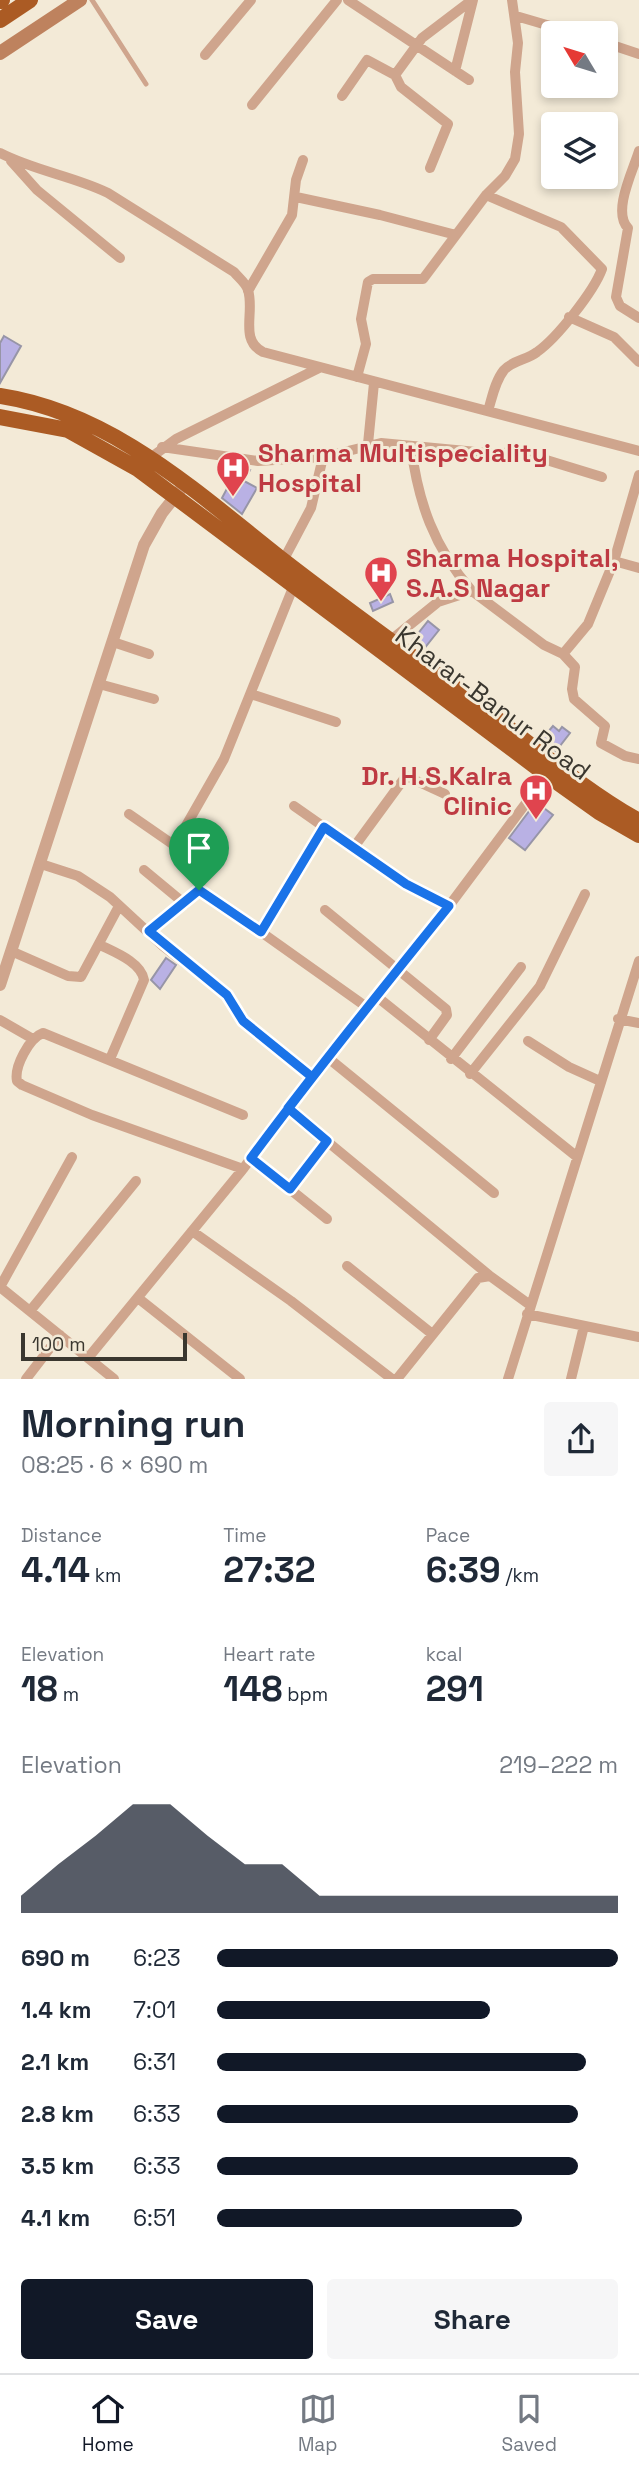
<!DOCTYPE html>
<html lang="en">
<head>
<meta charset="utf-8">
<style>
  body { margin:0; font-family:"Space Grotesk",sans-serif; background:#f6f6f7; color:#1f2937; height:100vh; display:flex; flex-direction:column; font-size:26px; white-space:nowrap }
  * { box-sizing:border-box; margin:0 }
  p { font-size:23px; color:#747a83 }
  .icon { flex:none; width:38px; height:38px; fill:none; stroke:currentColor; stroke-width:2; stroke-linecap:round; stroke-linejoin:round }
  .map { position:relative; height:1379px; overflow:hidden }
  .drawer { display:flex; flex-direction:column; background:#fff; flex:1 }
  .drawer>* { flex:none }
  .needle { width:46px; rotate:308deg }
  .tools { position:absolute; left:541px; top:21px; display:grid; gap:14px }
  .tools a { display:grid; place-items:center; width:77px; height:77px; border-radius:7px; background:#fff; box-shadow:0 4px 10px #0003; font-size:35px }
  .scale { position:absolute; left:21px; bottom:18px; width:166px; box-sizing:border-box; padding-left:7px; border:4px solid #3a372f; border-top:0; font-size:19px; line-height:24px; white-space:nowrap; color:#3a372f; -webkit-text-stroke:5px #f3ead7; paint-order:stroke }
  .pin { position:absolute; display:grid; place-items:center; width:60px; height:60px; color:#fff; margin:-72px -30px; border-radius:50% 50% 50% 0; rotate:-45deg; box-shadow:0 0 7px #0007 }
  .pin .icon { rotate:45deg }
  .round { display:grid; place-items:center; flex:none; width:74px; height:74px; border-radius:7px; background:#f6f6f7 }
  .overview { display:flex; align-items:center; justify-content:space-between; height:119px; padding:0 21px }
  h1 { font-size:38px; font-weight:600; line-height:52px }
  .figures { display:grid; grid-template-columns:repeat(3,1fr); gap:10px; height:119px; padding:7px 21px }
  .figures div { display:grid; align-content:center }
  .figures b { font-size:35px; font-weight:600 }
  .figures small { font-size:19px; font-weight:400 }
  .figures p { font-size:19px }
  .chart { height:196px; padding:14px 21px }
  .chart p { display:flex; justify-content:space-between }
  .chart svg { width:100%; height:126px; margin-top:7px; fill:#111827; opacity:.7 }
  .cta { display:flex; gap:14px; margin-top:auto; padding:14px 21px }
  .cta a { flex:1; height:80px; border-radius:7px; background:#111827; color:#fff; font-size:28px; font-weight:600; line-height:80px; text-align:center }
  .cta a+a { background:#f6f6f7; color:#1f2937 }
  ul { padding:0 21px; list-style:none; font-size:23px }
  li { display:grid; grid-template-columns:112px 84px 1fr; align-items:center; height:52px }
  li i { height:18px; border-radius:9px; background:#111827 }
  .menu { display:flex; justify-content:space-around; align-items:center; height:98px; border-top:2px solid #e0e1e3; background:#fff; font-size:19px; color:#747a83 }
  .menu a { display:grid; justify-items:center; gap:4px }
  .menu .current { color:#111827 }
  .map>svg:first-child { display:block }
</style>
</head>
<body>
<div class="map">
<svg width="639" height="1379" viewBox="0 0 639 1379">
  <rect width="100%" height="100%" fill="#f3ead7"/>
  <path fill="#b9b1e4" stroke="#9795a7" stroke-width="2" d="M4 336 21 346 0 383V343Z
    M239 466 250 470 244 481 257 488 242 514 222 498Z
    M390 594 393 602 373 611 370 603Z
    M428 621 439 630 423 650 412 641Z
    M553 726 559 731 562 727 570 733 556 751 541 740Z
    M536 802 553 815 525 850 509 838Z
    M166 958 176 965 160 989 151 980Z"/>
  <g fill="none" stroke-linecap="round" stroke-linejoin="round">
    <path stroke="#cfa58d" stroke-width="5" d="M92 0 146 84"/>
    <path stroke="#cfa58d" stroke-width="10" d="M348 0 469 80
      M516 16 574 33
      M606 43 639 54
      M205 55 251 0
      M455 71 473 0
      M342 96 367 60 395 75
      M252 105 337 0
      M639 151C633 171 612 212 628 228L616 297 620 306 639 318
      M0 153C35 171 73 176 108 193L234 272C239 278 246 283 248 290 255 312 239 340 263 352L639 451
      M11 161 37 190 120 258
      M430 168 448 124 401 87 395 75 422 38 472 0
      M486 195 561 227 602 269C594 291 557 338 537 352 527 360 513 360 504 370 495 381 492 398 488 411
      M296 197 380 215 456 235
      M248 291 292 215 296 180 303 160
      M569 317 614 337 639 362
      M357 377 366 344 361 319 368 282 373 279H423L486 195 505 176 515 159 519 134 515 72 518 43 512 0
      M368 444 374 383
      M162 447 258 461 323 457 381 443 498 454 517 451 602 477
      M146 461 176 439 319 368
      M283 561 311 508 323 457
      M614 561 639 475
      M472 591 544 645 563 654 575 667 572 689 574 699 605 726 601 743 625 756 639 759
      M391 640 438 602 472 591C434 548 418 502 411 446
      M113 642 149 654
      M563 654 588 624 614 561 639 568
      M99 684 154 699
      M251 694 336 722
      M294 806 324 827
      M129 814 207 868 195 895 149 931
      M175 845 224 759 294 585
      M354 847 406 776 445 794
      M41 864 78 876 110 897 163 946 227 995 243 1021 311 1077
      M144 870 185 904
      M199 890 261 932
      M325 910 446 1009 447 1015 429 1040
      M100 945C114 952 141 962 144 980L110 1059
      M11 951 68 976 81 977 119 906
      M376 996 576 1156
      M368 1008 261 932 324 827 406 885 449 906
      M618 1019 639 1023
      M0 1020 33 1039
      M528 1041 569 1067 600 1081
      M327 1057 494 1193
      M451 1059 521 967
      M470 1074 540 986 585 894
      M288 1109 490 1276
      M243 1115 43 1033C29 1038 14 1067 17 1081L22 1085 92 1115 243 1169
      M251 1158 327 1219
      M290 1189 327 1141
      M192 1231 291 1301 392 1379
      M347 1266 431 1333
      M0 1287 72 1157
      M0 1287 114 1379
      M138 1298 240 1379
      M30 1311 136 1181
      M527 1314 639 1337
      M88 1358 243 1169 311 1077 449 906 547 775
      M26 1379 60 1335
      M397 1379 478 1278 490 1276 530 1305
      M508 1379 639 961
      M571 1379 584 1326"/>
    <path stroke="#cfa58d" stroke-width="12" d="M0 985 144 545 162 513 185 484"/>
    <path stroke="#be825e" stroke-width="14" d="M0 53 80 0"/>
    <path stroke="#ab5b24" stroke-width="16" d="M0 1 2 0
      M0 20 30 0
      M0 396C111 413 195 491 280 558 348 611 419 661 489 713 537 749 585 791 639 821
      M0 417 68 430 138 469 547 775 599 812 639 835"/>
  </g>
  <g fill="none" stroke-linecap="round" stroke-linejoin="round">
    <g stroke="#fff" stroke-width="14">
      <path id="route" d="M199 890 149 931 227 995 243 1021 312 1077 288 1108 327 1141 290 1189 251 1158C315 1072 382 989 449 906L406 884 324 827 261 932 199 890"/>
    </g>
    <use href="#route" stroke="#1a73e8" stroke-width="9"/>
  </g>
  <defs>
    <g id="hospital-pin" transform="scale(1.75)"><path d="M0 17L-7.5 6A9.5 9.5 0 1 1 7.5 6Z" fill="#e0444e" stroke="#f3ead7"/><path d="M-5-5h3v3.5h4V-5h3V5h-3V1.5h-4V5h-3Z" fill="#fff"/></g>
  </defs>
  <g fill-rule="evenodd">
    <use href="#hospital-pin" x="233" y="468"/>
    <use href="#hospital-pin" x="381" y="573"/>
    <use href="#hospital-pin" x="536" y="791"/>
  </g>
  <g text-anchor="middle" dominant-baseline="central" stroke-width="6" stroke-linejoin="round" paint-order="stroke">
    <g font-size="26" font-weight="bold" fill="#be3a42" stroke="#f3ead7" text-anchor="start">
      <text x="258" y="453">Sharma Multispeciality<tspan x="258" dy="30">Hospital</tspan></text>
      <text x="406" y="558">Sharma Hospital,<tspan x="406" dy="30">S.A.S Nagar</tspan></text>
      <text x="512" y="776" text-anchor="end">Dr. H.S.Kalra<tspan x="512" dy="30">Clinic</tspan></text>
    </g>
    <g font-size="26" fill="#3a372f" stroke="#f3ead7">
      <text transform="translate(493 703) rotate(37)">Kharar-Banur Road</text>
    </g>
  </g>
</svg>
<div class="tools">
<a><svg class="needle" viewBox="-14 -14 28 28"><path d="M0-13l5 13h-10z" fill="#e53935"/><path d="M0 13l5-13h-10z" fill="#747a83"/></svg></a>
<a><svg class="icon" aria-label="layers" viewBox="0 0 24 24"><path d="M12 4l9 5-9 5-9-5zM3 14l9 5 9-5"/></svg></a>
</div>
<div class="scale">100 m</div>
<div class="pin" style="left:199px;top:890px;background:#1e9e55"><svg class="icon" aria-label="arrive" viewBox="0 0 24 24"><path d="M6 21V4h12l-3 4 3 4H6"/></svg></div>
</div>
<section class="drawer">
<div class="overview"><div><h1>Morning run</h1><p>08:25 · 6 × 690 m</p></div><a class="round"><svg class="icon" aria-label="share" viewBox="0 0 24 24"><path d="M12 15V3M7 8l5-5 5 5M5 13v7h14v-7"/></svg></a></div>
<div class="figures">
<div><p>Distance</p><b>4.14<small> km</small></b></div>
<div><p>Time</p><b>27:32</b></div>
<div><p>Pace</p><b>6:39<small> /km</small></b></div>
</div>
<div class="figures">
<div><p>Elevation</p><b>18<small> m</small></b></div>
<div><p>Heart rate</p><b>148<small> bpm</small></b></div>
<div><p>kcal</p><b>291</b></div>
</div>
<div class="chart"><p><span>Elevation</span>219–222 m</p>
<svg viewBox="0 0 160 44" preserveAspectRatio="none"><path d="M0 44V38L10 27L20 17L30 6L40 6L50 17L60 27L70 27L80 38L90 38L100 38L110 38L120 38L130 38L140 38L150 38L160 38V44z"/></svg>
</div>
<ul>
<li><b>690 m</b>6:23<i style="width:100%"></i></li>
<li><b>1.4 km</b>7:01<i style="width:68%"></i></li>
<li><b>2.1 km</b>6:31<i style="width:92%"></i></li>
<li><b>2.8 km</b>6:33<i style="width:90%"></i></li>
<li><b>3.5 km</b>6:33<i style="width:90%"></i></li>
<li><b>4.1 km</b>6:51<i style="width:76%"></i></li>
</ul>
<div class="cta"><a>Save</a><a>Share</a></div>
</section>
<nav class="menu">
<a class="current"><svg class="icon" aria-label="home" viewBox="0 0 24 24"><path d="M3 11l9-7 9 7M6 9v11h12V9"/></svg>Home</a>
<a><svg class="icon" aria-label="map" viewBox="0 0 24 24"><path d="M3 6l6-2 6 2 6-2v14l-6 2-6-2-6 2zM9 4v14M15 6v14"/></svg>Map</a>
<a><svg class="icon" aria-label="saved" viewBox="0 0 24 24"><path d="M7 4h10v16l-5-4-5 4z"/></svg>Saved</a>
</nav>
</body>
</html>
